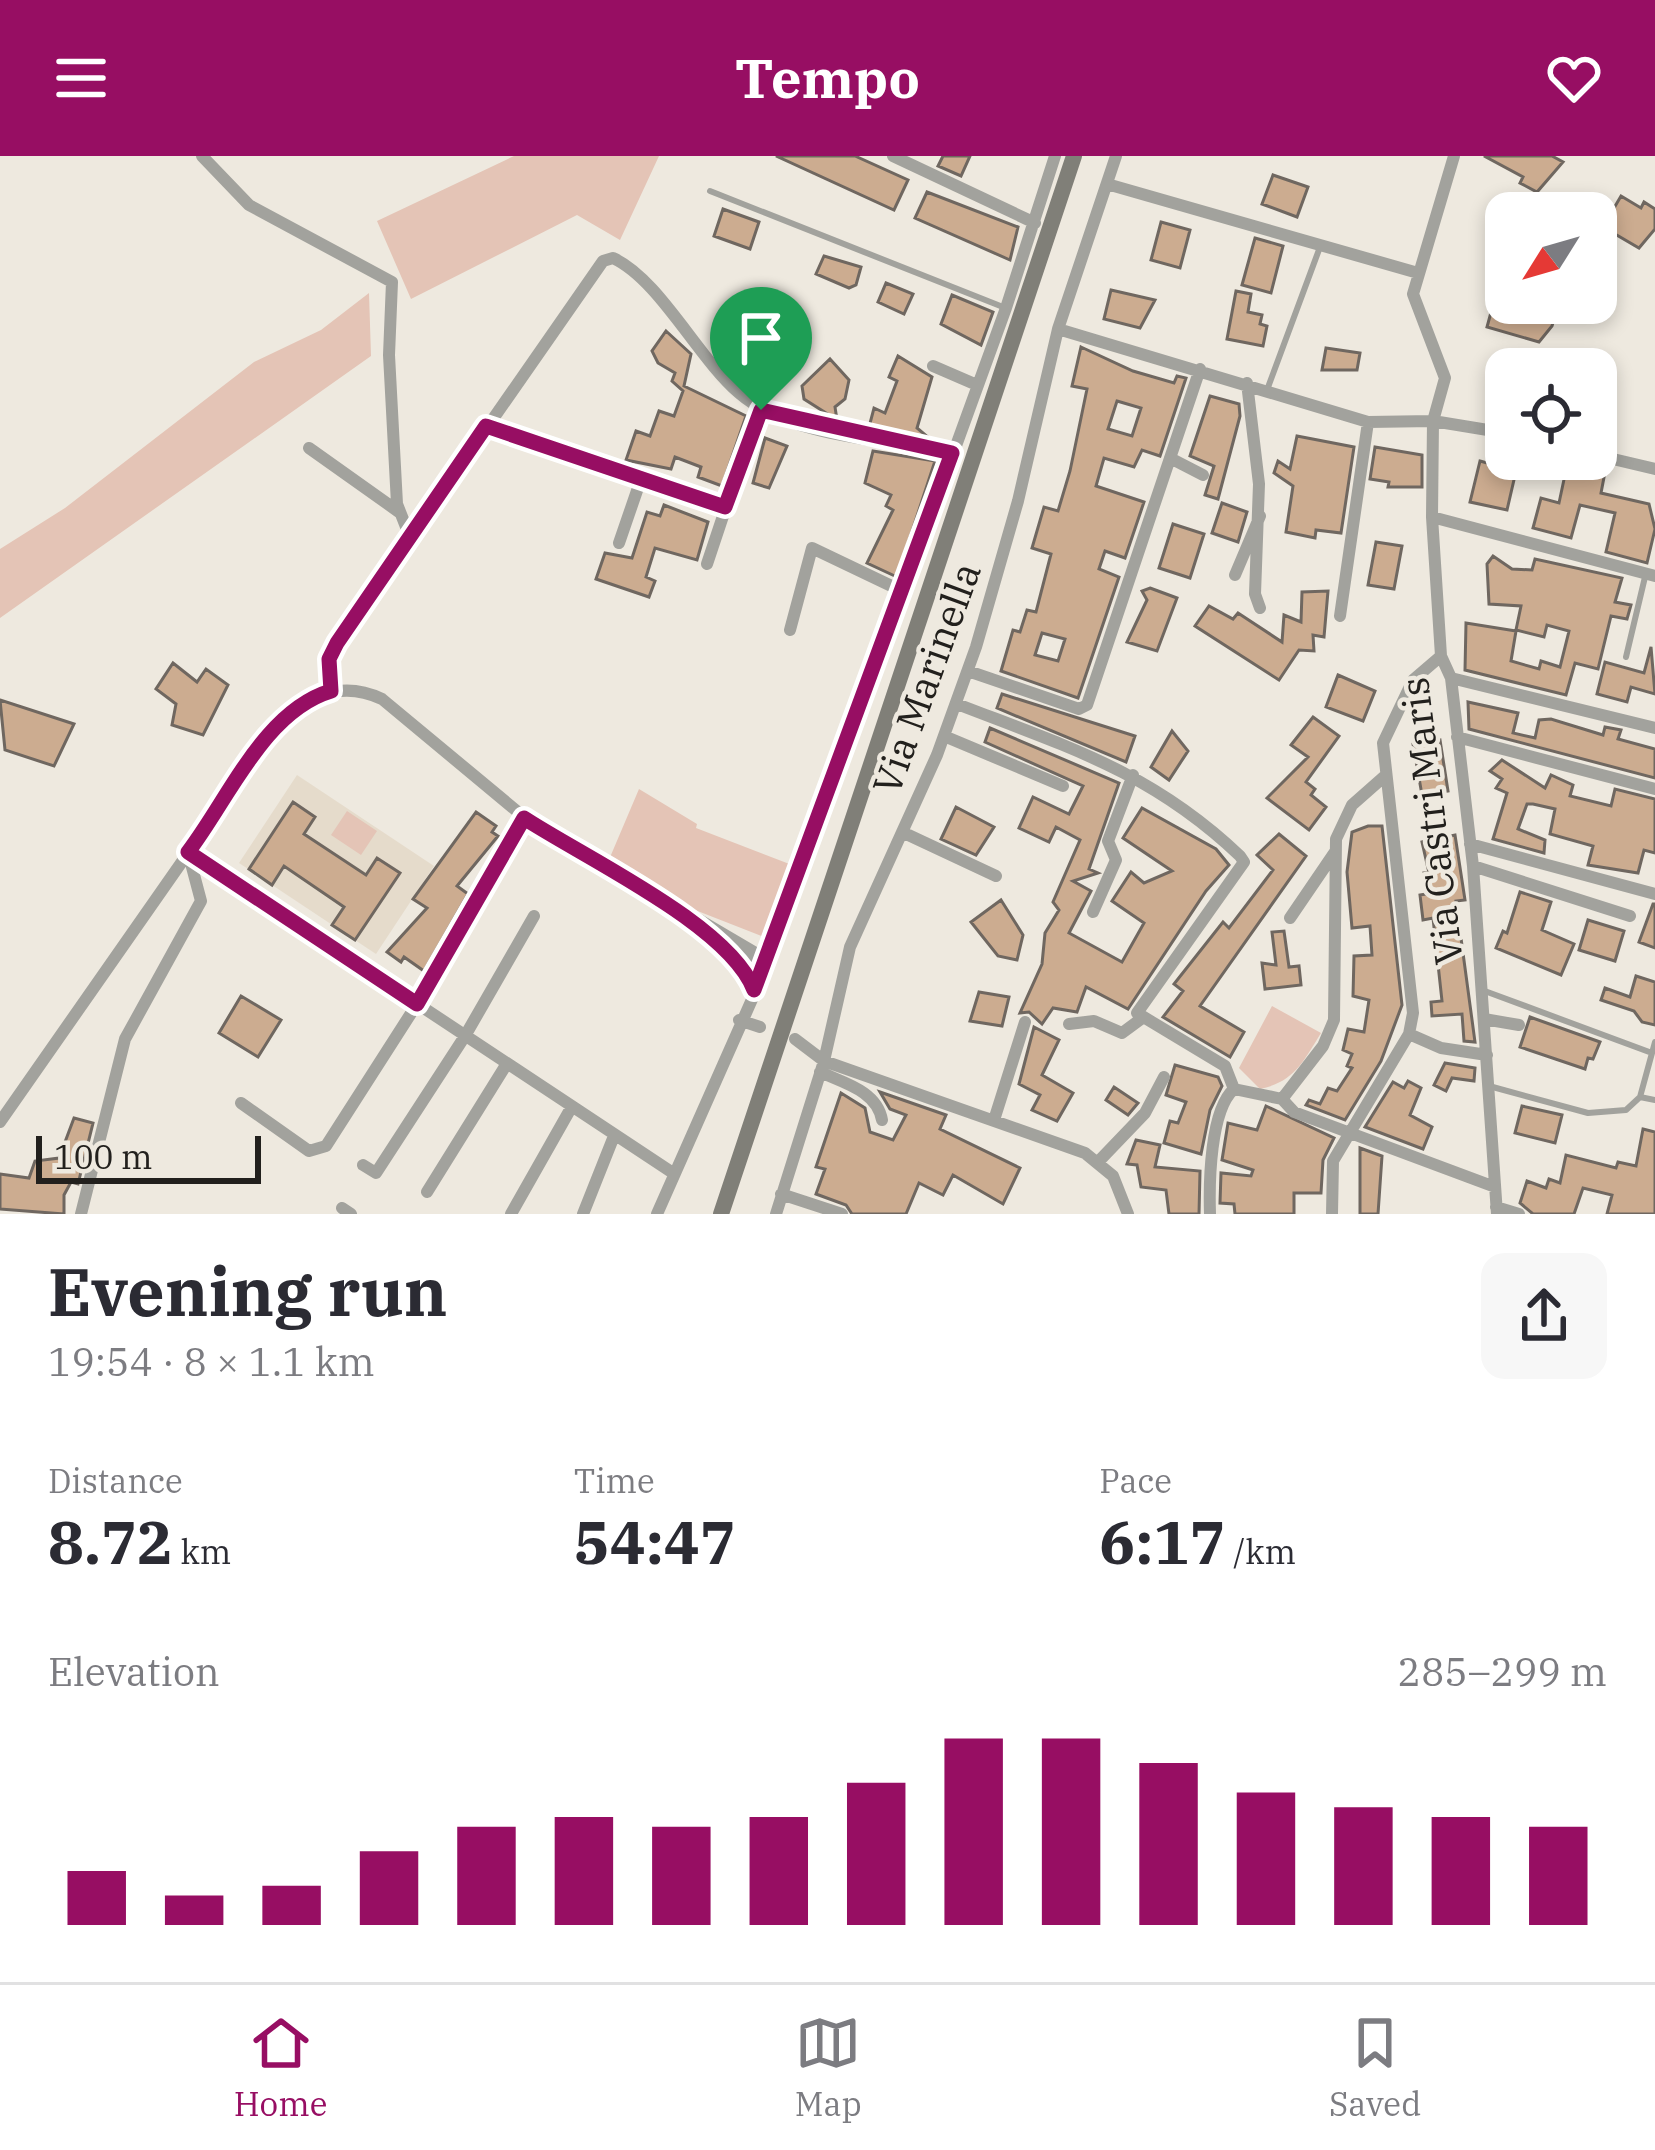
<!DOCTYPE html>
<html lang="en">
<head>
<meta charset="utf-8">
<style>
  body { margin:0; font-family:"IBM Plex Serif",serif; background:#f7f7f7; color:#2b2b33; height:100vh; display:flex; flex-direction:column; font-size:45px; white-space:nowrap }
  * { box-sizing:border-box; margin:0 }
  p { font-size:39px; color:#7c7c81 }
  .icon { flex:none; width:66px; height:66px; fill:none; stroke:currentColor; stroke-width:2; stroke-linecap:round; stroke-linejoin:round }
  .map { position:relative; height:1058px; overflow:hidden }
  .drawer { display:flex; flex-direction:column; background:#fff; flex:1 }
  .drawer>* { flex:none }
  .needle { width:78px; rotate:233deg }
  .controls { position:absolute; left:1485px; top:36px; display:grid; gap:24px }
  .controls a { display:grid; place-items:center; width:132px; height:132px; border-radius:24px; background:#fff; box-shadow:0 6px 18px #0003; font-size:60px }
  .scale { position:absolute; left:36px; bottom:30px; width:225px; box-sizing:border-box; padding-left:12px; border:6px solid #22201d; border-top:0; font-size:33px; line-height:42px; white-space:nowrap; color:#22201d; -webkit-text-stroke:9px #eee9df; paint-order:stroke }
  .pin { position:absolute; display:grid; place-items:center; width:102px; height:102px; color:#fff; margin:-123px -51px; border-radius:50% 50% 50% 0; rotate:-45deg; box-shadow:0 0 12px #0007 }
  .pin .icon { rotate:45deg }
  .round { display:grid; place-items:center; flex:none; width:126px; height:126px; border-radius:24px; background:#f7f7f7 }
  .summary { display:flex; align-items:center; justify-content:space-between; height:204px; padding:0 48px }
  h1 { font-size:66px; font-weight:700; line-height:90px }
  .figures { display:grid; grid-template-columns:repeat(3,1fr); gap:18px; height:204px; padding:12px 48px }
  .figures div { display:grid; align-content:center }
  .figures b { font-size:60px; font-weight:700 }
  .figures small { font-size:33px; font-weight:400 }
  .figures p { font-size:33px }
  .chart { height:336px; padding:24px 48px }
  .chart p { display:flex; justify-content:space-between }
  .chart svg { width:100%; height:216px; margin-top:12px; stroke:#970e63; stroke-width:6 }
  header { display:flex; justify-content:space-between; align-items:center; height:156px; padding:0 48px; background:#970e63; color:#fff; font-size:54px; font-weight:700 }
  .tabs { display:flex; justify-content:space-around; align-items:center; height:168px; border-top:3px solid #e1e1e2; background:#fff; font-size:33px; color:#7c7c81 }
  .tabs a { display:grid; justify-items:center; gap:6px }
  .tabs .on { color:#970e63 }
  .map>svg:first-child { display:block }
</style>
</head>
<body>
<header><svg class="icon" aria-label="menu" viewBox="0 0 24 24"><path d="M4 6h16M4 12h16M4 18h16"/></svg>Tempo<svg class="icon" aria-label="heart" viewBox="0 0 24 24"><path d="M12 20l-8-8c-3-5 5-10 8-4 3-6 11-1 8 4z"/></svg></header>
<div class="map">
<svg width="1655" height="1058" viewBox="0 0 1655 1058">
  <rect width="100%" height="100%" fill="#eee9df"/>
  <path fill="#e5dbcb" d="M297 619 434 710 376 798 239 707Z"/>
  <path fill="#e4c4b6" d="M514 0H659L620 84 577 59 411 143 377 65Z
    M369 137 371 200 0 462V393L65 352 254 206 321 174Z
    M639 633 697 668 696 672 792 709 764 781 667 743 608 706Z
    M347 655 377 675 361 699 331 679Z
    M1272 850 1321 877C1303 906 1294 926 1260 933L1239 912Z"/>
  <path fill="#ccac90" stroke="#6f6760" stroke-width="3" fill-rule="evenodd" d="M776 0H855L908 24 894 54Z
    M943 0H970L961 20 938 10Z
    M1484 0H1552L1563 6 1537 36 1520 27 1523 21Z
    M1273 19 1308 31 1297 61 1262 48Z
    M927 36 1018 71 1010 104 915 62Z
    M1621 40 1641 52 1644 46 1655 53V73L1639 92 1603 71Z
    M723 53 759 66 750 93 714 80Z
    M1506 53V98L1490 91Z
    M1161 66 1190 74 1180 112 1151 104Z
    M1255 82 1283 90 1271 137 1242 129Z
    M824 100 861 111 856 129 849 132 816 118Z
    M886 127 913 138 904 158 878 146Z
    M1111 134 1155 144 1140 172 1104 163Z
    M1236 135 1251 138 1248 156 1262 159 1260 168 1267 170 1263 190 1227 183Z
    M1496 138 1506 141V147H1559L1552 170 1539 186 1487 171Z
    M952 139 993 156 981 189 941 168Z
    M724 151 799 186 788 209 713 174Z
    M666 175 691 198 684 230 746 260 722 330 698 321 701 311 675 301 671 313 626 304 636 275 650 280 659 255 674 260 683 235 672 225 675 217 658 207 652 195Z
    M1081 191 1133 215 1174 227 1177 220 1186 222 1160 300 1142 294 1134 311 1104 302 1096 330 1144 346 1125 402 1105 395 1099 413 1119 421 1078 542 1001 515 1013 474 1020 476 1027 454 1036 456 1051 398 1032 392 1044 351 1058 355 1070 315 1087 233 1072 230ZM1117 245 1141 252 1132 280 1108 273ZM1042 477 1065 483 1058 505 1035 499Z
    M1326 192 1360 197 1357 214H1322Z
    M898 200 932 221 917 272 930 283 869 271 874 252 885 257 897 225 889 221Z
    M830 203 849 224 845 243 835 251 837 264 804 243 802 230Z
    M1210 240 1239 248 1240 260 1218 343 1205 339 1214 310 1190 300Z
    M1297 280 1354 291 1341 377 1316 374 1315 382 1286 376 1293 330 1274 317 1278 305 1290 313Z
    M765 282 787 290 769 332 753 327Z
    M1375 291 1422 299V331H1388L1389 326 1370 323Z
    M873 295 935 305 897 421 867 407 893 354 886 350 891 339 865 327Z
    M1480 305 1516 315 1507 354 1470 346Z
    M1576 309 1605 316 1601 337 1649 348 1655 373 1647 407 1606 396 1615 357 1580 349 1571 382 1533 372 1541 342 1559 347 1566 314 1575 316Z
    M1222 347 1247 356 1238 386 1212 377Z
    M664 349 708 366 697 404 655 392 646 421 655 425 649 441 596 423 605 397 632 402 647 356 660 360Z
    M1173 368 1204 378 1190 422 1159 412Z
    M1376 386 1402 390 1394 433 1368 429Z
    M1493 400 1512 413 1532 414 1535 403 1622 422 1615 446 1631 449 1627 463 1611 460 1598 513 1575 507 1566 539 1465 514 1466 467 1516 475 1511 505 1539 513 1541 505 1560 511 1569 475 1547 469 1544 481 1516 474 1521 450 1489 448 1487 408Z
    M1150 432 1177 442 1157 495 1127 486 1147 444 1142 435Z
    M1328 435 1324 481 1313 479 1314 495 1299 494 1279 524 1195 470 1209 450 1233 463 1238 457 1282 486 1284 459 1301 466 1302 436Z
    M1651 491 1655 538 1631 531 1627 546 1597 538 1605 506 1644 517Z
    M173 507 197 526 206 513 228 529 203 579 172 569 176 548 156 533Z
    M1338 519 1375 535 1363 565 1326 551Z
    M1002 538 1135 580 1126 606 997 552Z
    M0 544 74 568 54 610 5 594Z
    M1468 546 1518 557 1513 577 1535 582 1539 564 1551 563 1603 579 1605 571 1621 574 1618 583 1655 593V622L1469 573Z
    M1313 561 1339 580 1306 626 1315 633 1311 639 1326 651 1309 674 1267 642 1308 601 1291 589Z
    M990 572 1119 627 1089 713 1098 717 1073 725 1091 735 1069 777 1122 806 1144 767 1112 745 1131 716 1144 727 1172 715 1123 682 1142 652 1216 693 1229 709 1206 735 1128 853 1086 831 1077 856 1053 852 1042 868 1029 856 1020 857 1042 808 1045 777 1059 754 1053 746 1080 684 1056 671 1049 686 1019 672 1033 641 1069 658 1083 630 985 586Z
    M1172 575 1188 595 1169 624 1151 611Z
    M1440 584 1448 635 1422 639 1413 588Z
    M1502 604 1545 632 1551 619 1573 629 1570 640 1611 650 1615 633 1655 643V697L1644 694 1638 717 1588 709 1593 690 1550 678 1555 653 1533 648H1527L1518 673 1545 684 1544 697 1493 683 1507 637 1496 632 1502 623 1490 615Z
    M293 646 315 661 304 678 366 719 377 702 400 717 355 784 332 769 344 751 284 710 272 729 249 713Z
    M956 651 994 671 976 699 941 683Z
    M476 656 496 670 492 676 498 680 457 730 468 738 424 815 404 801 401 806 387 796 427 752 413 743Z
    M1368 670H1382L1402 849 1381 905 1345 964 1306 949 1309 944 1320 948 1328 932 1337 935 1352 912 1347 910 1352 898 1343 894 1348 873 1364 876 1369 844 1353 840 1354 800 1372 799 1370 770 1352 772 1347 716 1352 676Z
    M1279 678 1306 700 1200 850 1244 876 1230 901 1163 861 1183 835 1174 828 1223 766 1229 772 1273 714 1257 699Z
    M1455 679 1465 744 1456 745 1475 886 1464 885 1462 858 1432 860 1431 846 1442 845 1433 762 1423 764 1420 739 1426 738 1424 717H1429L1422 686Z
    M1520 736 1551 746 1542 774 1574 788 1561 819 1496 792 1503 775 1507 777Z
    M1001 744 1023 779 1017 804 998 800 971 766Z
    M1653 748H1655V792L1639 786Z
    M1588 764 1624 775 1615 805 1579 794Z
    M1284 775 1289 811 1299 810 1301 829 1265 833 1262 807 1276 809 1272 776Z
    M1636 820 1655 826V869L1642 866 1634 855 1601 844 1605 832 1630 841Z
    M979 836 1009 841 1002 870 970 865Z
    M241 840 281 864 258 901 219 877Z
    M1530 861 1600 886 1593 903 1588 902 1585 913 1520 891Z
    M1034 871 1059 884 1042 919 1073 937 1057 965 1032 954 1040 939 1019 928Z
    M1445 907 1475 912 1474 925 1452 922 1446 935 1434 929Z
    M1175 909 1218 921 1222 930 1210 954 1201 998 1164 987 1170 965 1178 967 1186 946 1166 939Z
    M1408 925 1421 932 1410 959 1432 971 1423 993 1365 971 1393 926 1404 932Z
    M1114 931 1138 947 1128 959 1106 944Z
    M880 936 946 959 940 973 1020 1012 1003 1048 953 1019 943 1039 919 1027 906 1058H852L846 1049 816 1038 825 1013 816 1011 841 937 865 952 870 976 893 984 906 959 890 953Z
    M1266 950 1334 982 1323 1004 1321 1037H1294V1058H1235L1234 1048 1220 1047 1221 1017 1251 1020 1253 1014 1222 1004 1228 967 1257 974Z
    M1522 950 1562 959 1555 987 1515 977Z
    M74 962 93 967 78 1028 71 1026 64 1039V1058L0 1053V1018L29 1022 35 1005 59 1002Z
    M1643 973 1655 976V1058H1607L1612 1039 1583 1032 1574 1058H1533L1520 1047 1527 1025 1546 1032 1549 1023 1560 1027 1566 999 1616 1012 1618 1006 1636 1010Z
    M1136 984 1160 989 1155 1011 1200 1015 1199 1058H1169L1166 1034 1141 1031 1137 1009 1127 1008Z
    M1360 992 1382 1000 1378 1058H1360Z"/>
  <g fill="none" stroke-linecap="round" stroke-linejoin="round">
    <path stroke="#a2a29d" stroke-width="6" d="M710 35 1003 151
      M1267 234 1320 91
      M1626 501 1645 421
      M1482 834 1652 897
      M1489 930 1588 957 1626 954 1640 941 1655 886
      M1640 941 1655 944"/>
    <path stroke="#a2a29d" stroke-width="12" d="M202 0 249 49 392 126 389 199 397 348 410 381
      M893 0 1035 67
      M1454 0 1413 138 1445 222 1433 265 1432 361 1441 500 1451 522 1473 710 1497 1058
      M1107 28 1418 117
      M1058 173 1368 266 1433 265 1506 277
      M933 210 977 229
      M1247 227 1259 328 1255 438 1260 452
      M486 270 726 351 761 254
      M309 292 399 356
      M1596 299 1655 313
      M1170 302 1203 319
      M1432 361 1655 420
      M619 387 641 323
      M707 408 726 351
      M1235 419 1260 360
      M1340 460 1368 266
      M790 474 812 392 902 435
      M968 515 1079 553 1087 549 1200 213
      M1451 522 1655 572
      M331 534 329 503 337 487 603 105 613 102C659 123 698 202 739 237 791 282 886 284 952 297
      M957 548C1068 591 1152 616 1240 700L1244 706 1137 857 1225 910 1234 933
      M944 580 1063 630
      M1457 581 1655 633
      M902 676 996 720
      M1470 688 1655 738
      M188 696 673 1017
      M1473 710 1630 760
      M1093 756 1116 704 1108 685 1133 619
      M1290 762 1335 696
      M700 769 733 800 767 804
      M1484 863 1519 869
      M739 864 760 871
      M1069 868 1094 865 1122 877 1141 863
      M1409 878 1441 892 1487 899
      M795 883 824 905 1085 997 1113 1020 1128 1058
      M820 916C844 927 877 935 882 964
      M1234 933 1282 943 1323 890 1334 864 1336 683 1352 649 1386 619
      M1282 943 1294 956 1495 1031
      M241 947 309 995 326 990 417 848 524 661
      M995 961 1025 866
      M0 966 272 577C302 543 337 522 382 543L524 661 769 805
      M1099 1005 1145 957 1164 921
      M363 1009 376 1017 465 880 534 760
      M427 1036 506 909
      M781 1038 842 1058
      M1496 1051 1519 1058
      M342 1052 351 1058
      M81 1058 125 883 201 745 188 696
      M511 1058 571 952
      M583 1058 614 980
      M657 1058 769 805 1006 152 1055 0
      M776 1058 824 905 850 791 937 599 976 491 1018 345 1058 173 1116 0
      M1210 1058C1209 1027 1210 954 1234 933
      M1332 1058 1333 1005 1409 878 1413 857 1383 587 1413 524 1441 500"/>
    <path stroke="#807f78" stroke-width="16" d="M721 1058 1074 0"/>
  </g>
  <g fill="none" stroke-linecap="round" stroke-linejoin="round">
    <g stroke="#fff" stroke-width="24">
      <path id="route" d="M761 254 952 297 754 834C729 769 585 702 524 662L417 848 188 696C228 644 264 555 331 535L329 503 337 487 486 270 725 351Z"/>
    </g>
    <use href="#route" stroke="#970e63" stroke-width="15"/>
  </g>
  <g text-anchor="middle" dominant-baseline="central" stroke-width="9" stroke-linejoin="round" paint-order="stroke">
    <g font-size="39" fill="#22201d" stroke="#eee9df">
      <text transform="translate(926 522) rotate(-70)">Via Marinella</text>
      <text transform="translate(1431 665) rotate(-97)">Via Castri Maris</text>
    </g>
  </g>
</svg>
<div class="controls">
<a><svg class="needle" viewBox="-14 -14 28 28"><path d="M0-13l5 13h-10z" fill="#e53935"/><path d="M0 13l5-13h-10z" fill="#7c7c81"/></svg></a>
<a><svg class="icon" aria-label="locate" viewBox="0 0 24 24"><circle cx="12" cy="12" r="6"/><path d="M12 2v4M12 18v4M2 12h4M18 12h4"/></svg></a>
</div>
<div class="scale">100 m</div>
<div class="pin" style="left:761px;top:254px;background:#1e9e55"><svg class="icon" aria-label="arrive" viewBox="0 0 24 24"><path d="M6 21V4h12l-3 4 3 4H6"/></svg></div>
</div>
<section class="drawer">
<div class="summary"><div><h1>Evening run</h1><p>19:54 · 8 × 1.1 km</p></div><a class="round"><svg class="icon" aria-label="share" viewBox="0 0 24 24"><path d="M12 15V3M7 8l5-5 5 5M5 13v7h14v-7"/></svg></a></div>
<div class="figures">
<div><p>Distance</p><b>8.72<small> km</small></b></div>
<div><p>Time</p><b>54:47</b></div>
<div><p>Pace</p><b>6:17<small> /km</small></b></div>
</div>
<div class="chart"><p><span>Elevation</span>285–299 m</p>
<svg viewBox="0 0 160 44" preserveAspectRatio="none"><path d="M5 44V33M15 44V38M25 44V36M35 44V29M45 44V24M55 44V22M65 44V24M75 44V22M85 44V15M95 44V6M105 44V6M115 44V11M125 44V17M135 44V20M145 44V22M155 44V24"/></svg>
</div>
</section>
<nav class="tabs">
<a class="on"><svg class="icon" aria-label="home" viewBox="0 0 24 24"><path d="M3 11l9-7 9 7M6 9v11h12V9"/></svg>Home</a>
<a><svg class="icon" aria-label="map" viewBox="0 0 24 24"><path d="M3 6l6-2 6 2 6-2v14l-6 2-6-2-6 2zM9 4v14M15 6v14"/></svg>Map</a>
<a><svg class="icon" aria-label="saved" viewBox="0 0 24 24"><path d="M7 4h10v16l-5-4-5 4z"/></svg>Saved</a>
</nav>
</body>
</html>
